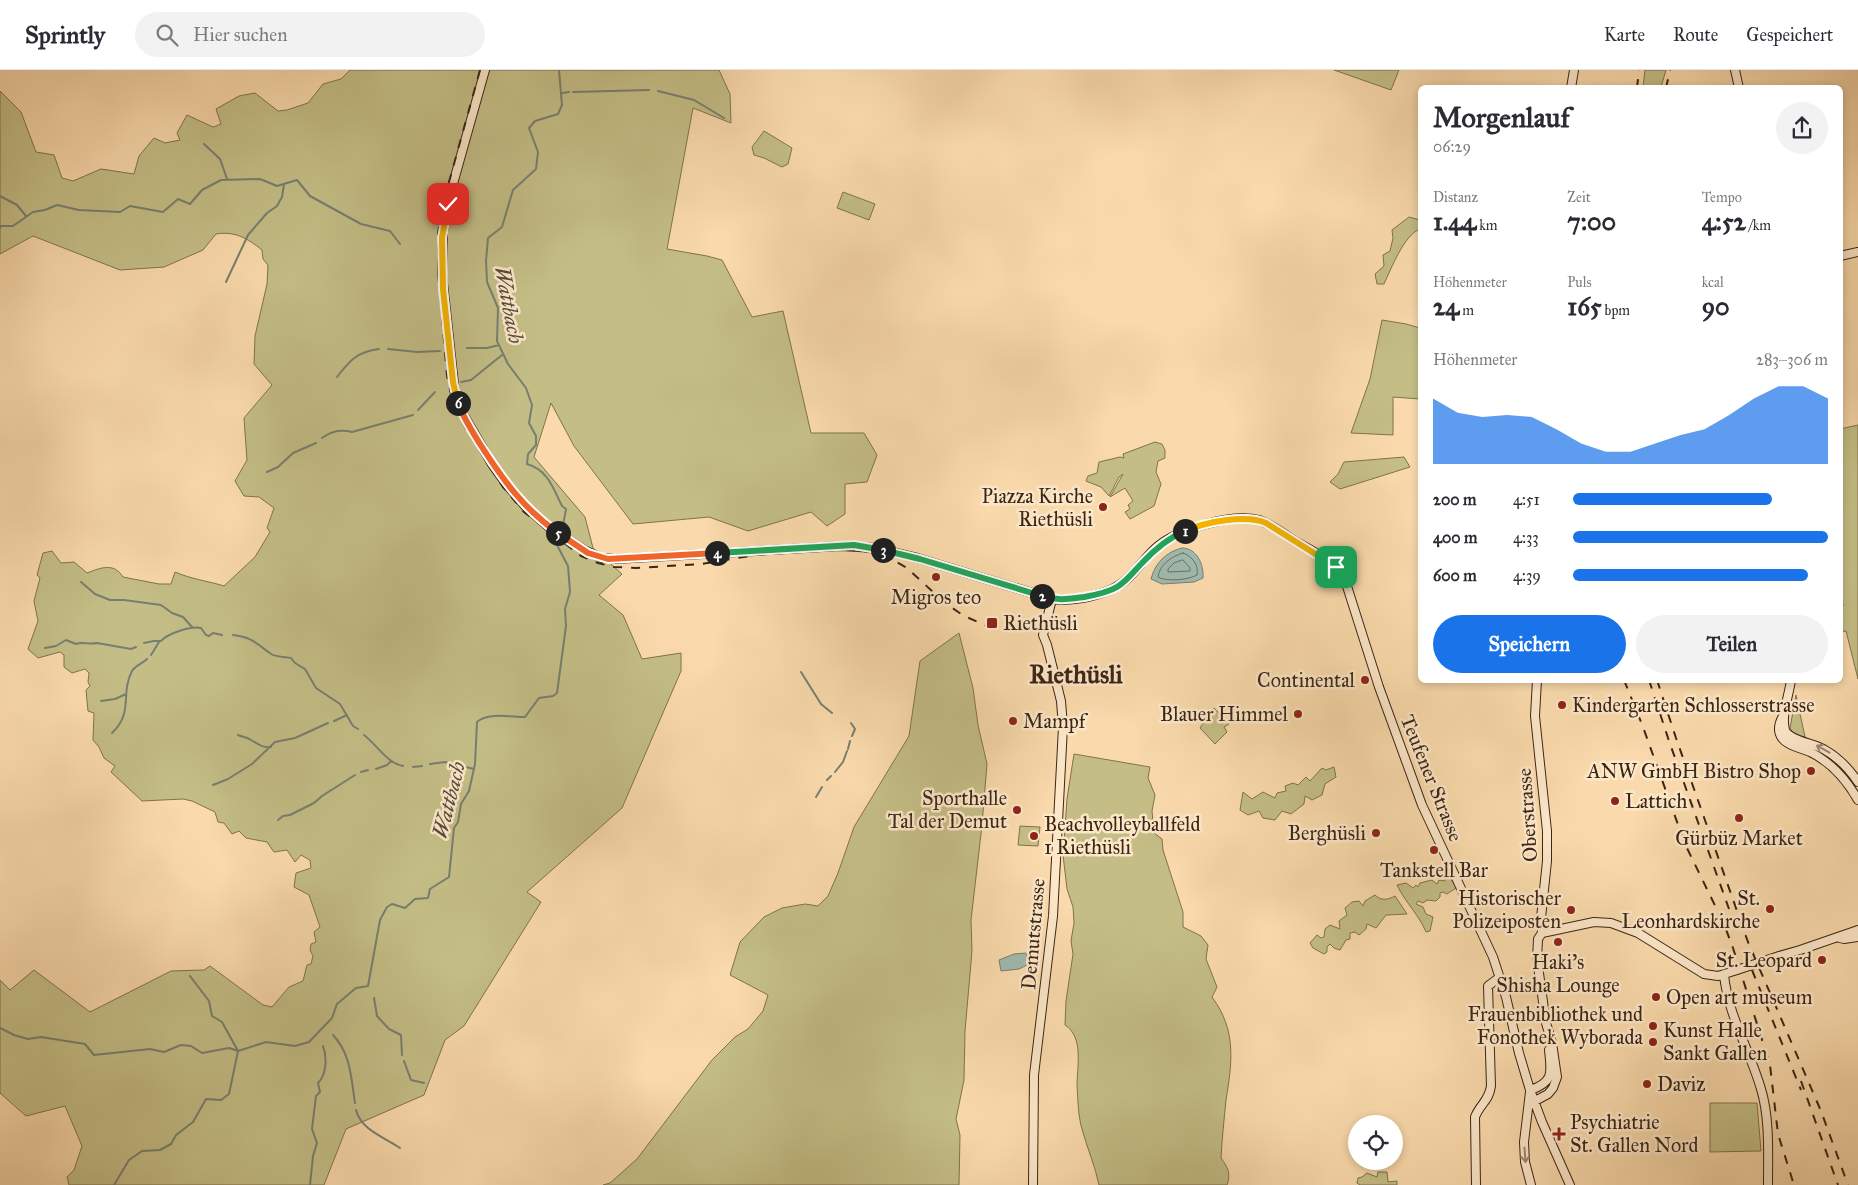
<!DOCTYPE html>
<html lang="de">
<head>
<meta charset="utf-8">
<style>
  body { margin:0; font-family:"IM FELL Great Primer",serif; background:#f2f2f3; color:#2b2b33; height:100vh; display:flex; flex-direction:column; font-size:19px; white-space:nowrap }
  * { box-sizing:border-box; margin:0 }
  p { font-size:16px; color:#7c7c81 }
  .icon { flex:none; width:28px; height:28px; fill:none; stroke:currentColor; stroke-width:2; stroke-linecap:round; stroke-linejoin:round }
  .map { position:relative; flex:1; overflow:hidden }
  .sheet { position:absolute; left:1418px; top:15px; width:425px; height:598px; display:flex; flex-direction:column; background:#fff; border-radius:8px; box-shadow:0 2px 8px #0003 }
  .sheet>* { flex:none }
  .tools { position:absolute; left:1348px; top:1045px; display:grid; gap:10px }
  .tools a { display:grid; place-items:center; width:55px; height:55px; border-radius:50%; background:#fff; box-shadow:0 2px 8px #0003; font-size:25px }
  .pin { position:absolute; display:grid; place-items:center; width:42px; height:42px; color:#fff; margin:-21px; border-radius:10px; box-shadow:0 2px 8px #0006 }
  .km { position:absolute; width:25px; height:25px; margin:-12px; border-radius:50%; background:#222; color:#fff; font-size:14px; line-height:25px; text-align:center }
  .round { display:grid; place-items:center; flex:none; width:52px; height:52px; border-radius:26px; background:#f2f2f3 }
  .headline { display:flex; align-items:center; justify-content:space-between; height:85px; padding:0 15px }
  h1 { font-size:28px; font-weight:700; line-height:38px }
  .metrics { display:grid; grid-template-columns:repeat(3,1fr); gap:8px; height:85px; padding:5px 15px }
  .metrics div { display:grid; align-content:center }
  .metrics b { font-size:25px; font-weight:700 }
  .metrics small { font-size:14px; font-weight:400 }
  .metrics p { font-size:14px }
  .chart { height:140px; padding:10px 15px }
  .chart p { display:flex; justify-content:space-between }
  .chart svg { width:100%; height:90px; margin-top:5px; fill:#1a73e8; opacity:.7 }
  .primary-button { display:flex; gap:10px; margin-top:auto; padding:10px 15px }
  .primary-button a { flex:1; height:58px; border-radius:30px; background:#1a73e8; color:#fff; font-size:20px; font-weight:700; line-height:58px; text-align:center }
  .primary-button a+a { background:#f2f2f3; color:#2b2b33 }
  ul { padding:0 15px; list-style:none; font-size:16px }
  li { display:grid; grid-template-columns:80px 60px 1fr; align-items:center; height:38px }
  li i { height:12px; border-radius:6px; background:#1a73e8 }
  header { display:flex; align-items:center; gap:30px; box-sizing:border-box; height:70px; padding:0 25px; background:#fff; border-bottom:1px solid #e1e1e2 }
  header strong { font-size:24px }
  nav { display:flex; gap:28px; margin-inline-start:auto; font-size:18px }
  .search { width:350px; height:45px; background:#f2f2f3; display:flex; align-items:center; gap:12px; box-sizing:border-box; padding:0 18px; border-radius:28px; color:#7c7c81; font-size:19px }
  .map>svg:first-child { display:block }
</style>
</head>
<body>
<header>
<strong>Sprintly</strong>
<div class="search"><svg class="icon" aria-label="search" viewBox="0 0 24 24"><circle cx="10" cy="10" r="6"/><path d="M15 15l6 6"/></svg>Hier suchen</div>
<nav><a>Karte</a><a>Route</a><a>Gespeichert</a></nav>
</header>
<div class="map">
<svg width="1858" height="1115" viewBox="0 0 1858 1115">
  <rect width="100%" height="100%" fill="#fadaac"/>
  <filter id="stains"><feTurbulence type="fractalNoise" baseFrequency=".004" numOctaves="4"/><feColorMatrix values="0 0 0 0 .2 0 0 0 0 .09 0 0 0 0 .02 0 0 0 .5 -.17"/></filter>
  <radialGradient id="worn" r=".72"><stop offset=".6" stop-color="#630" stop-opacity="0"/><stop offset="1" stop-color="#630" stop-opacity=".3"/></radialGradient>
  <path fill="#c4be86" stroke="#80724e" d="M350 0H719L730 24 731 53 693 38 667 179 707 186 722 190 752 247 783 241 811 363H864L877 385 867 412 845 414V444L827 456 811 442 748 461 709 447 633 454 574 376 551 333 534 387 585 447 593 478 622 504 599 525 623 545 642 589 681 583V601L622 738 527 822 541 832 464 956 445 970 424 1025 346 1059 324 1115H69L67 1107 74 1100 82 1076 65 1036 26 1046 0 1023V910L10 920 34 900 90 942 171 901 204 900 210 896 263 935 272 937 289 917 303 911 307 895 311 894 313 886 310 880 311 874 316 872 314 862 320 857 309 825 294 817 296 803 311 798 310 790 301 785 295 792 287 780 274 782 267 772 246 768 239 761 232 764 224 753 218 752 215 742 192 731 183 729 142 731 111 702 115 696 104 688 99 677 93 670 94 643 88 641 86 620 90 616 88 612 89 603 85 599 72 603 64 597V585L60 582 38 588 28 579 38 551 34 531 40 508 37 505 43 483 52 481 61 493 74 492 87 503C100 498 114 492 123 507L159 514H171L175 502C191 509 208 511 224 516L255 487 270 462 267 458 274 438 259 427 244 426 235 411 247 390 244 348 272 315 254 294 255 266 267 214 268 195 263 189 262 180C247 168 235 161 216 164L203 180 164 197 120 200 33 166 0 184V21L21 42 36 82 54 85 62 108 73 111 101 99 134 104 139 86 154 68 165 73 180 70 177 63 187 45 213 57 221 54 216 39 239 26 255 23 278 41 287 40 308 33 323 14 341 9Z
    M1334 0H1399L1391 20Z
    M1645 0H1666L1661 17H1643Z
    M764 61 792 78 788 94 782 97 764 88 754 85 752 77Z
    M843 122 875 134 869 150 837 138Z
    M1409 147 1420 150V159C1404 165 1391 199 1384 214H1377L1375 204 1384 196 1383 185 1390 181 1393 168 1392 160Z
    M1382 250 1406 254 1420 258V329L1393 327V365L1351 363 1370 309Z
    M1858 355V609L1846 561 1840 562V527L1843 536 1840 510V359Z
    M1155 372 1162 374 1165 380V388L1158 391 1156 402 1161 414 1154 436 1130 449 1125 442 1130 439 1128 435 1133 431 1125 418 1110 427 1123 404 1119 407 1109 426 1101 417 1086 411 1088 406 1097 403 1099 392 1120 387 1124 388 1123 384Z
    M1404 387 1410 397 1340 419 1330 412 1338 404 1344 392Z
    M959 563 973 618 978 655 987 694 982 755 971 850 972 881 965 961 964 1010 956 1049 960 1065 959 1115H603L610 1113 637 1089 712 990 735 967 748 959 763 941 768 925 730 905 740 872 764 847 782 838 805 834 818 836 828 826 838 803 854 757 909 666 920 591Z
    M1796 625 1805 667 1794 664 1790 658Z
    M1214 638 1229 654 1224 657 1227 662 1215 674 1200 658 1208 645Z
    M1074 684 1150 697 1148 708 1155 725 1152 741 1154 763 1162 769 1163 780 1183 842V857L1201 866 1208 875 1206 889 1217 917 1212 927C1237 961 1232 992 1226 1030 1224 1050 1222 1069 1221 1088 1228 1098 1231 1103 1227 1115H1099C1095 1095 1087 1078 1082 1059 1078 1046 1078 1029 1077 1016 1077 997 1084 967 1065 955L1066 931 1073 884 1071 871 1074 853 1073 837 1067 819 1063 785 1067 729Z
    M1334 697 1336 707 1325 714 1322 725 1312 730 1305 726 1304 734 1291 744 1282 741 1275 750 1263 748 1259 741 1248 745 1240 740 1243 722 1252 729 1263 722 1275 728 1277 723 1286 721 1285 716 1293 713 1298 715 1306 707 1310 711 1322 698 1326 700Z
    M1020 756 1040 757 1038 776 1018 775Z
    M1450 807 1456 818 1447 824 1443 822 1440 823V827L1436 831 1427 830 1423 833 1418 831 1416 834 1423 837 1426 844 1433 847 1430 861 1426 862C1419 845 1405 832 1397 815L1406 813 1413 818 1416 815 1418 817 1420 813 1432 810 1437 814 1439 810 1445 811V809Z
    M1375 825C1381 831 1388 830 1395 826L1407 844 1386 845 1376 858 1367 854 1366 859 1359 865 1355 862 1350 863V869L1346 870 1340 880 1334 878 1330 874 1327 877V882L1324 884 1313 878 1310 873 1317 865 1321 868 1324 867 1325 859 1330 855 1340 859 1339 851 1347 845 1345 838 1352 832 1359 831 1363 836 1365 831Z
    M1710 1033H1757L1761 1081 1710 1082Z
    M1378 1102H1387L1388 1112 1397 1111V1115H1360L1357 1113 1358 1108 1362 1107 1367 1103 1377 1107Z"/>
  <path fill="#9fbaaf" stroke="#777f71" d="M1182 478C1197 478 1204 495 1203 508L1194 512 1162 514 1151 509C1155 493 1166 482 1182 478Z
    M1026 883 1029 894 1019 899 1001 901 999 890 1014 884Z"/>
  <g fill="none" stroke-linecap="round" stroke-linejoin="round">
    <path stroke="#6d7062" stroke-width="1" d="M1183 483C1192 486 1199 495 1197 505 1188 510 1167 512 1158 507 1159 495 1172 486 1183 483Z
      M1183 490 1190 498V501L1168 502V499L1174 493Z"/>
    <path stroke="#777f71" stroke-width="2" d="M559 0 562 35 558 44 535 51 529 58 538 82 536 99 513 120 502 157 488 168 486 191 487 212 498 238 497 271 508 294 526 318 532 335 529 353 536 366V375L528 384 527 394C548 400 553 418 562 436L566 439 563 455
      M1518 16 1521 18
      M1526 18H1528
      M658 21 694 30 724 48
      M573 22 649 20
      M562 23 569 22
      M204 74 220 89 227 109
      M0 126 17 135 26 146
      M0 158 1 156H13L33 142 45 140 57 135 79 140 120 142 130 136 163 142 178 129 190 134 202 120 221 110 260 109 277 116 297 110 310 126 361 154 390 161 400 174
      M226 212 248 165 267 143 277 136 282 127 284 114
      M467 278H487L499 275
      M388 279 417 282 440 281
      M337 307C350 290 357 282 379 279
      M461 312 471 310 502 285
      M418 340 435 322
      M322 368C332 361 340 359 352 362L413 345
      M267 402 278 397 293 383 316 373
      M81 512 95 524 110 530H124L161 535 172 543 183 547 192 557
      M233 565C252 567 257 574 271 584 276 587 285 587 291 588L295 593 305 599 316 618 340 634 353 656 358 659
      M144 573 154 571H161C168 563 191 556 201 558L206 565 209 566 213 563 222 565
      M45 578 56 576 66 570 76 574C83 571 89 575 97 573L131 579 136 577
      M151 585 159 572
      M801 602 821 634 832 643
      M101 631 115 629 126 624
      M334 651 347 645
      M851 653 855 659 852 666
      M112 663C134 642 120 624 132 601 136 595 142 594 147 589
      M238 665C242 667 247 667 251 670 258 674 262 678 271 677
      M364 665C376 674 388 694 403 696
      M848 679 850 671
      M430 694 445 692 474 699
      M413 697 422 696
      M376 699 387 695 391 691
      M361 702 368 700
      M835 702 843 692 847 681
      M827 710 831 706
      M213 715 228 709 252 694 275 672 295 668 328 653
      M816 727 822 717
      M278 750 283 746 290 745 314 733 322 726 355 705
      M190 906 209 931 212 946 222 952 238 981
      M374 928 377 946 389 959 401 965 402 985
      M0 958 14 965 28 969 41 967 85 974 94 985 150 979 164 982 181 975 191 976 202 983 229 978 238 981
      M333 965C351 984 351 1008 355 1033
      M404 991 411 1010 424 1013
      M356 1040C361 1060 384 1067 400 1078
      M114 1115 129 1090 142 1081 160 1080 171 1074 176 1065 193 1052 206 1029 221 1030 229 1024 238 981 266 972 295 976 309 972 332 948 337 934 356 918 368 916 380 850 387 837 392 834 405 838 415 829 428 828 430 819 449 807 454 758 458 752 461 734 469 721 475 694 477 652C488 642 511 647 525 647L539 628 553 626 557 623 566 556 565 539 570 522 568 496 558 477
      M310 1115 313 1086 317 1073 312 1059 316 1026 320 1022 318 1013C327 1004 327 987 323 976"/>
    <g stroke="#3b2615" stroke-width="10">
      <path id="secondary" d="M485 0 451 121 443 162 442 204 455 323 463 344 492 394 507 415 526 437 550 458 584 480 602 488 615 489 841 476 876 478 914 487 1052 529C1073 532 1111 525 1127 509 1138 499 1146 486 1158 476 1179 459 1232 443 1259 450 1271 454 1284 464 1295 471 1312 481 1336 491 1345 510L1379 617 1422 735 1493 887 1506 927 1519 983 1530 1020 1542 1052 1570 1115
        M1735 0 1739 18
        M1571 18 1574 0
        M1840 186 1858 182
        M1791 610C1789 626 1781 644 1785 660 1789 671 1815 673 1825 680 1839 688 1850 700 1858 712
        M1783 646C1779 653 1777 661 1782 668 1788 676 1801 678 1810 682 1831 692 1846 709 1858 730
        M1542 863 1594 852 1611 853 1638 863 1704 904 1718 906 1737 900
        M1840 868 1844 869 1858 867
        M1779 886 1800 880 1858 860
        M1724 905C1728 945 1750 981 1761 1019 1770 1048 1768 1085 1768 1115
        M1530 1020C1555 1012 1551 1001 1549 980
        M1530 1022 1524 1072 1525 1092 1531 1115
        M1535 1031 1548 1024 1553 1018 1557 1007 1552 973 1546 953 1537 889 1538 869 1542 863 1541 848 1547 791V761L1535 646 1537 610
        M1033 1115 1034 1005 1053 846 1063 657 1061 631 1047 575 1043 565 1052 529
        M1476 1115 1475 1047C1480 1034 1489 1031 1491 1016L1488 916 1500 907"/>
    </g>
    <use href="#secondary" stroke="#fce7c9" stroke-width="8"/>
    <path stroke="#3b2615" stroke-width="2" stroke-dasharray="9 9" stroke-linecap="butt" d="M480 0 444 130 438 163V200L447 306 453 333 466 359 503 417 524 442 581 486 598 493 614 497 636 498 701 494 756 485 834 480H856L877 483 893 490 907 498 945 533 964 546 990 557 1018 562
      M1637 18 1639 0
      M1666 18 1670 0
      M1624 610 1643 657 1685 774 1724 854 1733 878 1770 995 1778 1064 1794 1115
      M1649 610 1669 671 1729 839
      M1657 610 1676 668 1748 872 1821 1041 1848 1115
      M1752 900 1801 1020
      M1801 1011 1838 1115"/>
    <g stroke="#3b2615" stroke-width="10" stroke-linecap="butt">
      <path id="secondary-bridge" d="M1737 900 1779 886"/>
    </g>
    <use href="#secondary-bridge" stroke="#fce7c9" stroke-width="8"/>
  </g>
  <defs><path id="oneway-shaft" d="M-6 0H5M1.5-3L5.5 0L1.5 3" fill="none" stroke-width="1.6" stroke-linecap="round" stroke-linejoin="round" transform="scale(1.25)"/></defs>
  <g stroke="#9c866f">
    <use href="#oneway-shaft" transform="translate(1823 679) rotate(-151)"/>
    <use href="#oneway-shaft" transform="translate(1525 1085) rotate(86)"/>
  </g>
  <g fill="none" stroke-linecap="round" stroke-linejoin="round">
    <g stroke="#fff" stroke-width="10">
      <path id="split-1" d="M1185 461C1205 452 1246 444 1266 453L1336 497"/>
    </g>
    <g stroke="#fff" stroke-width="10">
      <path id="split-2" d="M1042 526C1058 531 1068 529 1084 527 1095 525 1107 523 1117 517 1127 511 1134 501 1142 493 1155 479 1168 468 1185 461"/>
    </g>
    <g stroke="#fff" stroke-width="10">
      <path id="split-3" d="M883 480 920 489 1042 526"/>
    </g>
    <g stroke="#fff" stroke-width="10">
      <path id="split-4" d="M717 483 854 475 883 480"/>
    </g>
    <g stroke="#fff" stroke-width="10">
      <path id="split-5" d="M558 463 588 483 608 489 717 483"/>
    </g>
    <g stroke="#fff" stroke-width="10">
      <path id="split-6" d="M458 333C463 347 472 361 480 374 503 410 523 438 558 463"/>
    </g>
    <g stroke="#fff" stroke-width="10">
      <path id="split-7" d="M442 168 443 219 453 312 458 333"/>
    </g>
    <g stroke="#fff" stroke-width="10">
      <path id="split-8" d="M442 168 448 134"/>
    </g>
    <use href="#split-1" stroke="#f5b400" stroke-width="6"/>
    <use href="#split-2" stroke="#22a559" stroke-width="6"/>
    <use href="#split-3" stroke="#22a559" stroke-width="6"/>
    <use href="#split-4" stroke="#22a559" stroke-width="6"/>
    <use href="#split-5" stroke="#f0652b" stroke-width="6"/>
    <use href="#split-6" stroke="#f0652b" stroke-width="6"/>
    <use href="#split-7" stroke="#f5b400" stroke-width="6"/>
    <use href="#split-8" stroke="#f5b400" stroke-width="6"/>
  </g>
  <g fill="#8f2418" stroke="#fce7c9" stroke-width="2">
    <circle cx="1103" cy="437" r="5"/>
    <circle cx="936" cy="507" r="5"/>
    <rect x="986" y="547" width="12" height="12" rx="2.5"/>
    <circle cx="1365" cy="610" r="5"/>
    <circle cx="1562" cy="635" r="5"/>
    <circle cx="1298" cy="644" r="5"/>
    <circle cx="1013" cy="651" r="5"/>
    <circle cx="1811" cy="701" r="5"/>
    <circle cx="1615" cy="731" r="5"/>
    <circle cx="1017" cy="740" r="5"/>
    <circle cx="1739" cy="748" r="5"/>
    <circle cx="1376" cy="763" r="5"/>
    <circle cx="1034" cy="766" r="5"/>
    <circle cx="1434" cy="780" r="5"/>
    <circle cx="1770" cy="839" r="5"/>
    <circle cx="1571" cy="840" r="5"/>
    <circle cx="1558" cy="872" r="5"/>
    <circle cx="1822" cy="890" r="5"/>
    <circle cx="1656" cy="927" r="5"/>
    <circle cx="1653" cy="956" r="5"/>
    <circle cx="1653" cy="972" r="5"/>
    <circle cx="1647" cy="1014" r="5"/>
    <path d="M1556.5 1056.5h5v5h5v5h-5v5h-5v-5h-5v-5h5z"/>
  </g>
  <g text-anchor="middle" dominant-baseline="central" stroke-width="5" stroke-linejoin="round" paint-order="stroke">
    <g font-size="20" fill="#3b2615" stroke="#fce7c9" text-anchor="end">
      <text x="1093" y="426">Piazza Kirche<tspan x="1093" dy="23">Riethüsli</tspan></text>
      <text x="936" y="527" text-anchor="middle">Migros teo</text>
      <text x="1003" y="553" text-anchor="start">Riethüsli</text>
      <text x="1355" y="610">Continental</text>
      <text x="1572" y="635" text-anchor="start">Kindergarten Schlosserstrasse</text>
      <text x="1288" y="644">Blauer Himmel</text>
      <text x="1023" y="651" text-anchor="start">Mampf</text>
      <text x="1801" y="701">ANW GmbH Bistro Shop</text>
      <text x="1007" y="728">Sporthalle<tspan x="1007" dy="23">Tal der Demut</tspan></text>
      <text x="1625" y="731" text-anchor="start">Lattich</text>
      <text x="1044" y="754" text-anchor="start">Beachvolleyballfeld<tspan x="1044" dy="23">1 Riethüsli</tspan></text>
      <text x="1366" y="763">Berghüsli</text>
      <text x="1739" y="768" text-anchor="middle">Gürbüz Market</text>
      <text x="1434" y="800" text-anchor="middle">Tankstell Bar</text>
      <text x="1561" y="828">Historischer<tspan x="1561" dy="23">Polizeiposten</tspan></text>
      <text x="1760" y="828">St.<tspan x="1760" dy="23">Leonhardskirche</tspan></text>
      <text x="1812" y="890">St. Leopard</text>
      <text x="1558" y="892" text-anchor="middle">Haki's<tspan x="1558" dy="23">Shisha Lounge</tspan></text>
      <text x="1666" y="927" text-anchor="start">Open art museum</text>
      <text x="1643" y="944">Frauenbibliothek und<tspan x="1643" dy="23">Fonothek Wyborada</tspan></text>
      <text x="1663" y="960" text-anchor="start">Kunst Halle<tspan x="1663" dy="23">Sankt Gallen</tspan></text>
      <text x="1657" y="1014" text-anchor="start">Daviz</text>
      <text x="1570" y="1052" text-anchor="start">Psychiatrie<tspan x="1570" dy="23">St. Gallen Nord</tspan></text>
    </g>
    <g font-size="20" fill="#3b2615" stroke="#fce7c9">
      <text transform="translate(1432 708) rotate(68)">Teufener Strasse</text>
      <text transform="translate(1527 745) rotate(-94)">Oberstrasse</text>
      <text transform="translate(1033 864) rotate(-85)">Demutstrasse</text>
    </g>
    <g font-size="21" font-style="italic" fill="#544b3c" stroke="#fce7c9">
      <text transform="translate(509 235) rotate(79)">Wattbach</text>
      <text transform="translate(449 730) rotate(-76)">Wattbach</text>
    </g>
    <g font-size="25" font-weight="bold" fill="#3b2615" stroke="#fce7c9">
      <text x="1076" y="604">Riethüsli</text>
    </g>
  </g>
  <rect width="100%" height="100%" filter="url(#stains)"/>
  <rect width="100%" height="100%" fill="url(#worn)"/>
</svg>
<div class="tools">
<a><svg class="icon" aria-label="locate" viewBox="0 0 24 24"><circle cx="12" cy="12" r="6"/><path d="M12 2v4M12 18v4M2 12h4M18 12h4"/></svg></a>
</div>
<div class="pin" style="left:1336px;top:497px;background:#1e9e55"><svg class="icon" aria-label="arrive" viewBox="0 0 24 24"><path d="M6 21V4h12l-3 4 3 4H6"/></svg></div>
<div class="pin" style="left:448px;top:134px;background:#d93025"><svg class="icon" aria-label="check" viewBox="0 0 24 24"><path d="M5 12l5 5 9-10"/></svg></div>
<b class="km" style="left:1185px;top:461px">1</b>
<b class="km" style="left:1042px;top:526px">2</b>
<b class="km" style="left:883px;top:480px">3</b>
<b class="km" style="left:717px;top:483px">4</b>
<b class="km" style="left:558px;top:463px">5</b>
<b class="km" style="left:458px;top:333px">6</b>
<section class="sheet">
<div class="headline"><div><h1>Morgenlauf</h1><p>06:29</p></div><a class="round"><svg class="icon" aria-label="share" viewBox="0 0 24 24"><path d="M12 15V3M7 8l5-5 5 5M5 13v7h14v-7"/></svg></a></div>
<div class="metrics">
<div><p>Distanz</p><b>1.44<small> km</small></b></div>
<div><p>Zeit</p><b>7:00</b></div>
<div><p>Tempo</p><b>4:52<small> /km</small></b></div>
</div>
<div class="metrics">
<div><p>Höhenmeter</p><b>24<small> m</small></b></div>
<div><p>Puls</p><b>165<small> bpm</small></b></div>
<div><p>kcal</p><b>90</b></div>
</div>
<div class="chart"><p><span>Höhenmeter</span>283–306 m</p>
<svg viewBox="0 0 160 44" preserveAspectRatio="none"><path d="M0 44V12L10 19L20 21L30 20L40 21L50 27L60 34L70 38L80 38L90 34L100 30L110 27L120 20L130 12L140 6L150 6L160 12V44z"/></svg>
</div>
<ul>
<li><b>200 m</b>4:51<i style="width:78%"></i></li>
<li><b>400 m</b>4:33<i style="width:100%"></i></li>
<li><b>600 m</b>4:39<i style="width:92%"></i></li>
</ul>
<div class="primary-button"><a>Speichern</a><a>Teilen</a></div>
</section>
</div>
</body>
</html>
